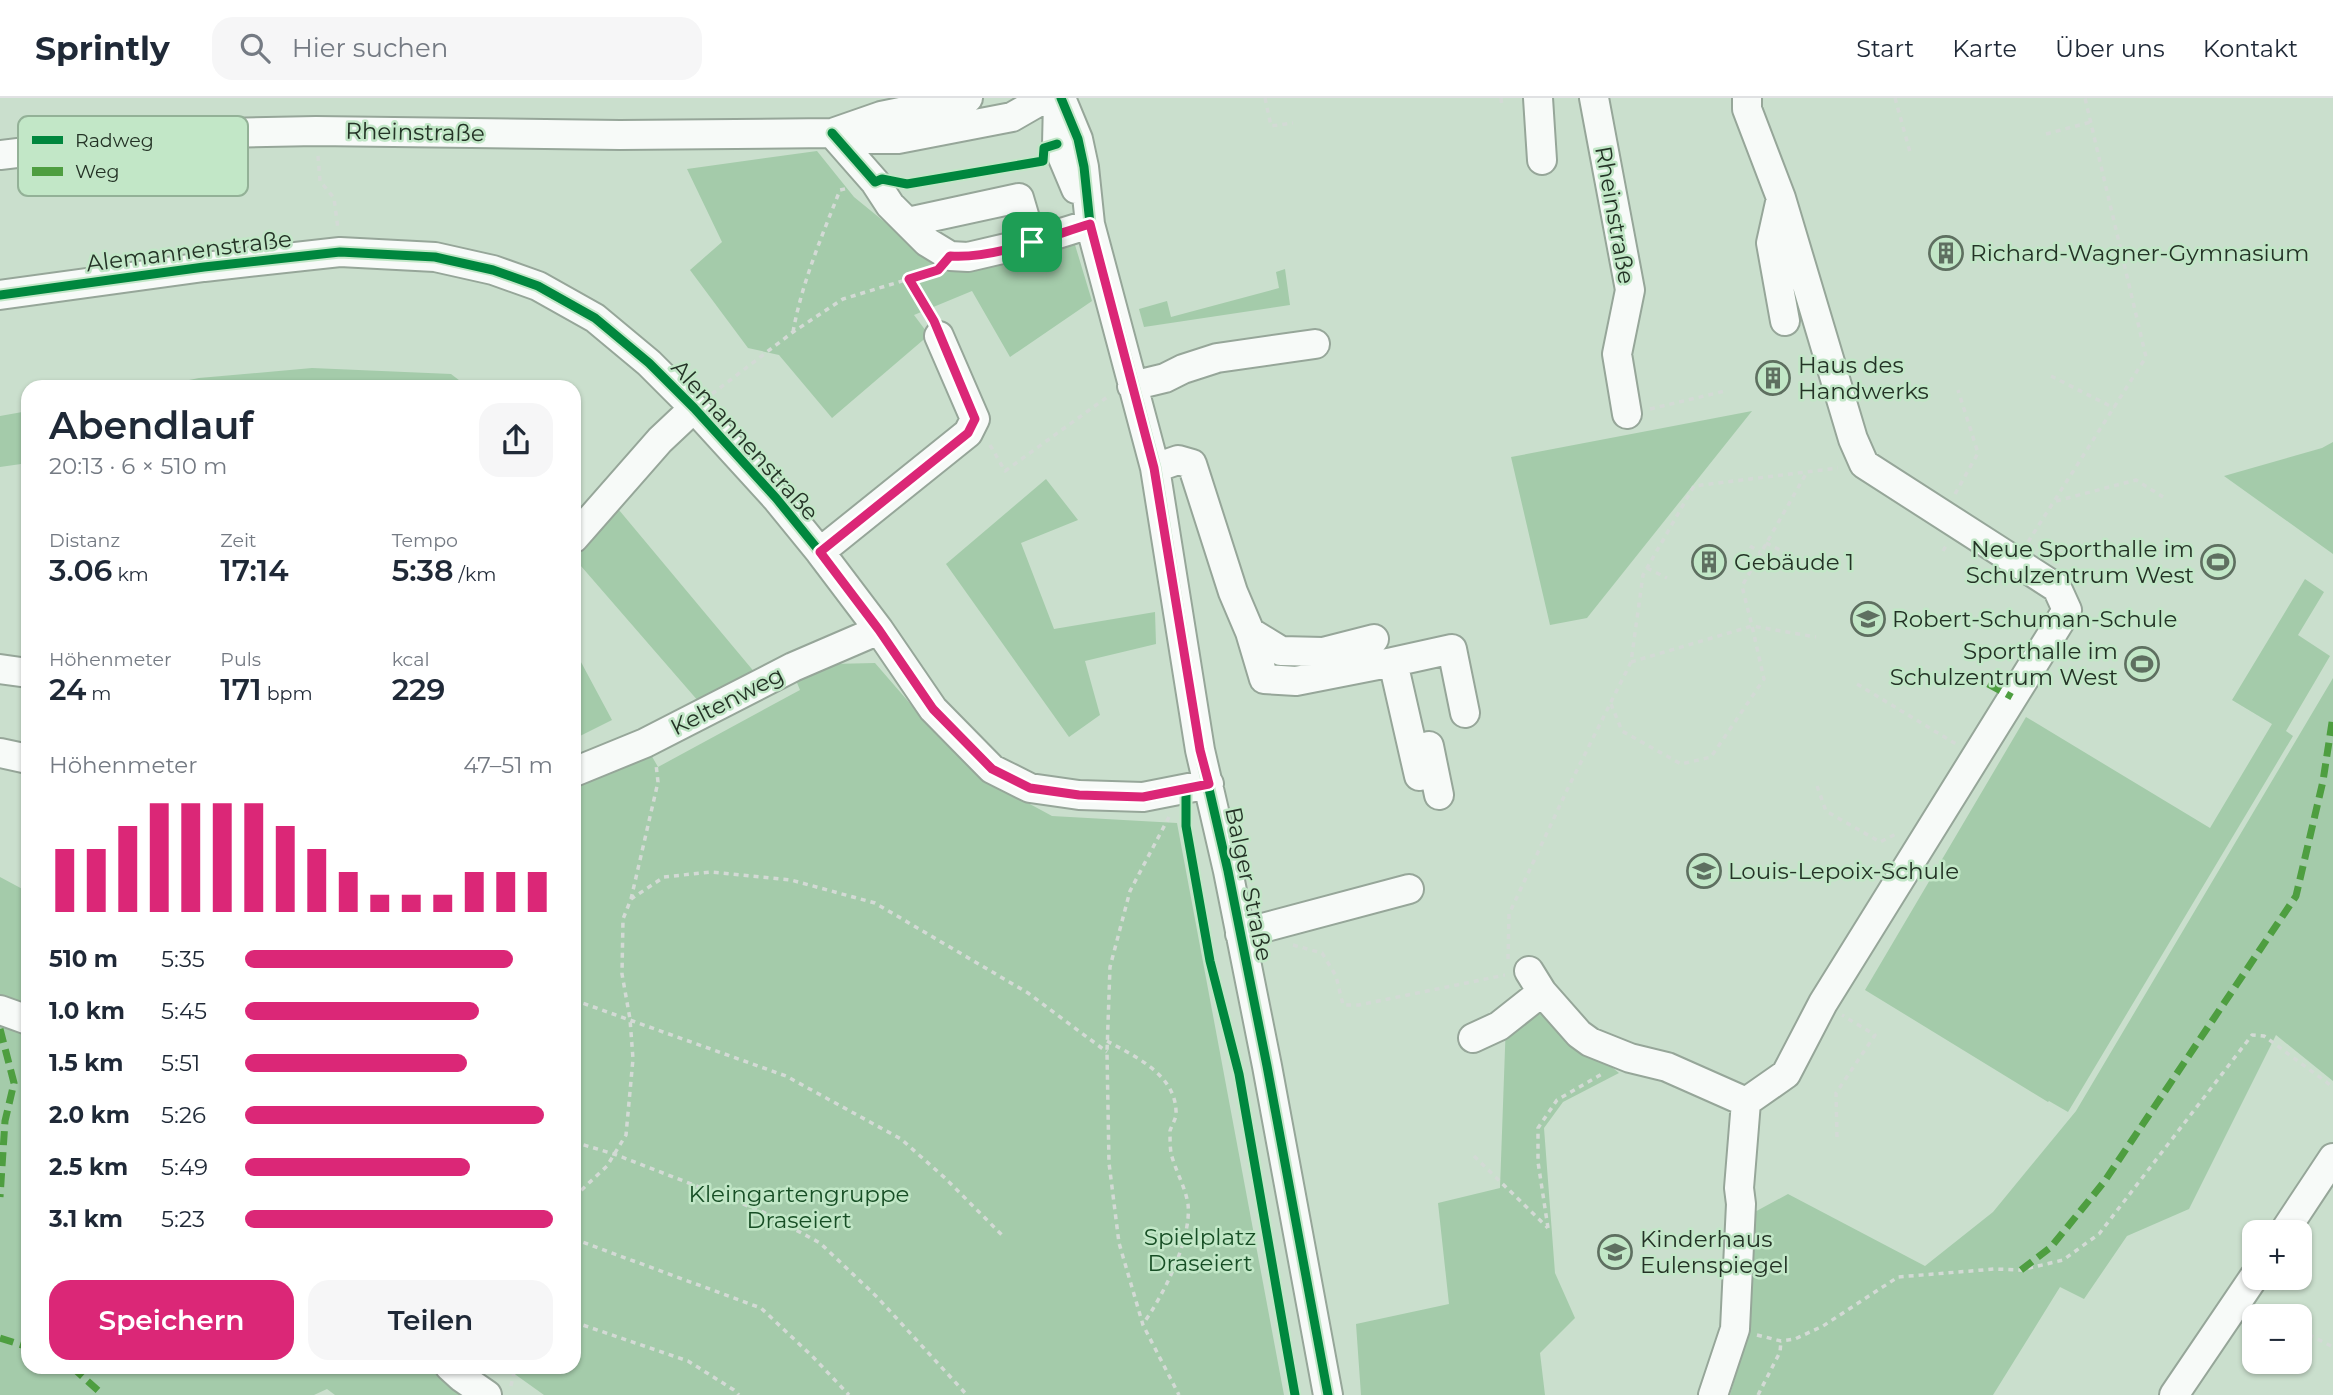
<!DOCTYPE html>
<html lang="de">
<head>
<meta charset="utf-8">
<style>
  body { margin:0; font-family:Montserrat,sans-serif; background:#f6f6f7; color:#1f2937; height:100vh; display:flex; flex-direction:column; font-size:26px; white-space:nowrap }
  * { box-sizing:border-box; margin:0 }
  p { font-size:23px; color:#747a83 }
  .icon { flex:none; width:38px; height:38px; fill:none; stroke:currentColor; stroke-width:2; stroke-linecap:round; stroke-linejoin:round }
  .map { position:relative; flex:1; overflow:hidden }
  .sheet { position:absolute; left:21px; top:282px; width:560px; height:994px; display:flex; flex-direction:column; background:#fff; border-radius:21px; box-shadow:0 2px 5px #0004 }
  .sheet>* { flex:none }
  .fabs { position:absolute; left:2242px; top:1122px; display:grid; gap:14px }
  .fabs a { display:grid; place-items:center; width:70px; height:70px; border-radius:14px; background:#fff; box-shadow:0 2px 5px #0004; font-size:35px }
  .pin { position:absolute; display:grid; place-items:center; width:60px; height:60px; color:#fff; margin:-30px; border-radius:14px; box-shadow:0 4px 10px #0006 }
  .round { display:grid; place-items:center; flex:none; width:74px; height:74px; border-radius:21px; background:#f6f6f7 }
  .headline { display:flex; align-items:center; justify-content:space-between; height:119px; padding:0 28px }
  h1 { font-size:38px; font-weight:600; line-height:52px }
  .figures { display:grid; grid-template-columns:repeat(3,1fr); gap:10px; height:119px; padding:7px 28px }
  .figures div { display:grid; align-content:center }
  .figures b { font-size:30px; font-weight:600 }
  .figures small { font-size:19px; font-weight:400 }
  .figures p { font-size:19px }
  .chart { height:196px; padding:14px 28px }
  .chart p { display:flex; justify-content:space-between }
  .chart svg { width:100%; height:126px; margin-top:7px; stroke:#db2777; stroke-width:6 }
  .primary-button { display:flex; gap:14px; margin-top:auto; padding:14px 28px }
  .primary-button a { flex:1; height:80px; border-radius:21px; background:#db2777; color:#fff; font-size:28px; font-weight:600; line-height:80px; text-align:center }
  .primary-button a+a { background:#f6f6f7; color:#1f2937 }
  ul { padding:0 28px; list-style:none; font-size:23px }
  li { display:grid; grid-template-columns:112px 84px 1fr; align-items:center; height:52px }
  li i { height:18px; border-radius:9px; background:#db2777 }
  header { display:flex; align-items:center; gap:42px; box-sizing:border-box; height:98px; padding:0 35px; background:#fff; border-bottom:2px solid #e0e1e3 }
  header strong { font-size:33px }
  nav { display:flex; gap:38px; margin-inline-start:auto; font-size:24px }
  .search { width:490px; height:63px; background:#f6f6f7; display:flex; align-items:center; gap:18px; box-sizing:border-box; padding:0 24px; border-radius:21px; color:#747a83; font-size:26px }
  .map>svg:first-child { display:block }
</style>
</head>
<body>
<header>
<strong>Sprintly</strong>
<div class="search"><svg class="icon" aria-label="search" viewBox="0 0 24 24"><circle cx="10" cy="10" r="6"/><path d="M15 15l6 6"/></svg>Hier suchen</div>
<nav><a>Start</a><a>Karte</a><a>Über uns</a><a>Kontakt</a></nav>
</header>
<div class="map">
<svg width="2333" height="1297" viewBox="0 0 2333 1297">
  <rect width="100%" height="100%" fill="#cadfcd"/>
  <path fill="#a4cbaa" d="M817 53 854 99 946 174C983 173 1037 151 1072 137L1092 203 1010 259 972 193 914 217 929 237 832 320 779 257 748 250 690 172 722 144 687 71Z
    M1285 171 1290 207 1144 229 1139 211 1167 203 1171 219 1279 190 1276 174Z
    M312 270 451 276 468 289H154L199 280Z
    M28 313V365L0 369V318Z
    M1752 313 1587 520 1550 527 1511 359Z
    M2333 344V456L2224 378 2322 350Z
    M1046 381 1078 422 1021 445 1054 531 1155 514 1156 546 1085 563 1100 617 1069 639 946 466Z
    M619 412 756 576 699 604 574 460Z
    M2305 481 2324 494 2298 537 2330 558 2286 633 2293 638 2068 1014 2049 1003 2048 1004 1865 892 2026 619 2210 730 2272 626 2232 602Z
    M574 551 612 622 574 641Z
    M875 565 933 632 987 683 1052 718 1177 725 1284 1297H544L505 1269H574V685L650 655 658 669 800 592 795 580 832 566Z
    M2333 580V983L2276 937 2189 1111 2127 1138 2084 1201 2060 1189 1993 1297H1730L1747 1240 1752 1185 1751 1116 1788 1096 1925 1168 1993 1114 2076 1013Z
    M0 779 28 794V1269H449L487 1297H335L327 1291 314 1297H0Z
    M1540 910 1619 975 1563 1004 1544 1030 1555 1175 1575 1220 1540 1255 1545 1297H1361L1356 1226 1449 1206 1438 1105 1500 1090 1506 923Z"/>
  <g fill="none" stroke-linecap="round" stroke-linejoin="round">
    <g stroke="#96a699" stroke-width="32">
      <path id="minor" d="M1061 0 1078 41 1084 69 1090 126 1155 370 1200 652 1228 773 1267 968 1328 1297
        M1538 0 1542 62
        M1594 0 1630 192 1617 256 1627 316
        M1747 0V11L1781 100 1771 145 1785 223
        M1058 3 1057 46 1076 91
        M835 34 881 18 968 0
        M832 35 875 84 890 107 927 144 950 158 968 159 1032 144 1090 126
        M0 57 125 42 224 35 316 33 620 37 832 35 868 41H898L1012 19 1045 0
        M908 124 1019 100 1032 144
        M0 197 204 169 340 154 435 159 493 172 538 188 595 220 649 265 694 310 776 400 820 454 879 532 933 611 992 671 1030 690 1079 697 1143 699 1209 686
        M1132 288 1165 280 1183 271 1217 260 1315 246
        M1155 370 1178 362 1192 366 1233 494 1250 534 1281 553 1323 554 1374 541
        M574 440 660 342 694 310
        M820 454 968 335 975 321 939 238
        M1250 534 1264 581 1296 583 1393 564 1419 678
        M1393 564 1452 551 1465 615
        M0 571 28 575
        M1429 648 1439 697
        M0 655 28 661
        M574 674 645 645 793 569 879 532
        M1240 836 1409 791
        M1529 873 1542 894 1579 936 1590 944 1630 960 1667 969 1746 1004 1786 976 1823 905 2067 512 2057 490 1864 366 1853 341 1781 100
        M0 912 28 922
        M1473 940 1499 928 1542 894
        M2284 1134 2333 1060
        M450 1269 461 1279 487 1297
        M1713 1297 1735 1231 1741 1106 1739 1090 1746 1004
        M2174 1297 2254 1179"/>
    </g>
    <path stroke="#d3dad5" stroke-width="3.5" stroke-dasharray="5 5" stroke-linecap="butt" d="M1265 0 1271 28 1293 25
      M1501 0 1502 9
      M1895 0 1910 54
      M2046 36 2091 24
      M318 58 320 83 334 100 338 131
      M909 181 930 216
      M793 234C802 184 822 138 840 92L849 90
      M2051 278 2114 310
      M712 296 793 234 843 201 932 174
      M1650 311 1725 293
      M990 347 1005 373 1110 297
      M1955 396 1978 355 1958 292
      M2056 403 2136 382 2163 399
      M2028 444 2146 259 2085 0
      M1766 445 1780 452
      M1750 448 1760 454
      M1943 453 1947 446
      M1647 470 1667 480
      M1631 564 1752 528 1742 488 1807 374
      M1857 586 1956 646
      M1611 606 1622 633 1681 666 1711 659 1764 581 1752 528 1816 539
      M1817 688 1826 713 1880 744 1898 735
      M1169 719 1130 793 1110 869 1107 954 1109 1065 1119 1145 1143 1227 1179 1297
      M631 801 658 684 656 666
      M1293 847 1322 855 1336 878 1343 907H1359L1505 877
      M1508 861 1509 816 1568 690 1631 564 1643 477 1694 388 1838 370
      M574 902 786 978 901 1041 945 1080 1002 1137
      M1107 943C1134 958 1175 976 1176 1013 1177 1020 1172 1026 1170 1033 1170 1039 1170 1049 1171 1055 1175 1072 1185 1088 1188 1106 1192 1141 1163 1198 1143 1226
      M1837 1039 1836 995 1875 937 1842 917
      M574 1044 614 1056 761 1113 820 1145 877 1199 967 1297
      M1474 1058 1548 1130
      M574 1099 607 1068 626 1037 633 961 630 921 622 876 623 821 631 801 664 779 711 774 791 782 875 805 1028 895 1107 954
      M1548 1130 1538 1064V1030L1557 1002 1602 976
      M574 1141 761 1210 813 1259 849 1297
      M2263 1208 2277 1218
      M574 1224 688 1263 734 1292 739 1297
      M2300 1232 2333 1249
      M1757 1237 1781 1243 1795 1241 1823 1228 1898 1179 1994 1171 2021 1172 2063 1162 2099 1136 2252 937 2264 938 2333 989
      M511 1288 515 1269
      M1758 1297 1780 1254 1781 1243"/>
    <use href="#minor" stroke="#f7faf8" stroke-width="28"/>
    <path stroke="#4e9e40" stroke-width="7" stroke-dasharray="14 7" stroke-linecap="butt" d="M820 454 968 335 975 321 939 238
      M1988 586 2012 599
      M0 931 14 985 5 1023 0 1099
      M2021 1172 2051 1149 2104 1084 2296 798 2323 683 2333 618
      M0 1240 28 1249
      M72 1269 103 1297"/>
    <g stroke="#c2e7c7" stroke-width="13">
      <path id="cycleway" d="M1061 0 1078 41 1084 69 1090 126 1155 370 1200 652 1228 773 1267 968 1328 1297
        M832 35 875 84 882 81 907 86 1043 63 1044 50 1057 46
        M0 197 204 169 340 154 435 159 493 172 538 188 595 220 649 265 694 310 776 400 820 454 879 532 933 611 992 671 1030 690 1079 697 1143 699 1209 686
        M1186 691V728L1210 863 1239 976 1295 1297"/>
    </g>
    <use href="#cycleway" stroke="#00873e" stroke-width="9"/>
  </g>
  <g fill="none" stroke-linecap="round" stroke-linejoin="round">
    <g stroke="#fff" stroke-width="14">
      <path id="route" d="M1090 126 1154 370 1200 652 1209 686 1143 699 1079 697 1030 690 992 671 933 611 879 532 820 454 968 335 975 321 934 223 909 181 938 172 950 158C994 161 1047 139 1090 126Z"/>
    </g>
    <use href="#route" stroke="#db2777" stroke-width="9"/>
  </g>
  <defs>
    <g id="building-ring" transform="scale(1.75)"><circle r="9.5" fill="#c2e7c7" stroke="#5e6f60" stroke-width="1.5"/><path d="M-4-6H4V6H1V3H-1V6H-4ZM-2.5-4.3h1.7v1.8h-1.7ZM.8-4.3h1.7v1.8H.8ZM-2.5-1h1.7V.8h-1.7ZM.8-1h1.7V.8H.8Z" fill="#5e6f60"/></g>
    <g id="stadium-ring" transform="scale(1.75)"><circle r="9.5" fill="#c2e7c7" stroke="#5e6f60" stroke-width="1.5"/><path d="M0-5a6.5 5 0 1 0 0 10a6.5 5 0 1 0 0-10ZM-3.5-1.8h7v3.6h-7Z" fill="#5e6f60"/></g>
    <g id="school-ring" transform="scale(1.75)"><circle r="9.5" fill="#c2e7c7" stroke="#5e6f60" stroke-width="1.5"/><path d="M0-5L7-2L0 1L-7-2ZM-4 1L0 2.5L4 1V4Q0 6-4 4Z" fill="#5e6f60"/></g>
  </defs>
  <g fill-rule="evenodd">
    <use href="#building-ring" x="1946" y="155"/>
    <use href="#building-ring" x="1773" y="280"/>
    <use href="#building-ring" x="1709" y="464"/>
    <use href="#stadium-ring" x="2218" y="464"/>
    <use href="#school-ring" x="1868" y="521"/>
    <use href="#stadium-ring" x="2142" y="566"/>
    <use href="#school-ring" x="1704" y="773"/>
    <use href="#school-ring" x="1615" y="1154"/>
  </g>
  <g text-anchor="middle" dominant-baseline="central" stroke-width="5" stroke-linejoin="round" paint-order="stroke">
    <g font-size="23" fill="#243326" stroke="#c2e7c7">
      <text transform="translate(415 34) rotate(1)">Rheinstraße</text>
      <text transform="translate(1615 117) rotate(80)">Rheinstraße</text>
      <text transform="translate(189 153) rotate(-7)">Alemannenstraße</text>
      <text transform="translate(745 342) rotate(48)">Alemannenstraße</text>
      <text transform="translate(727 603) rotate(-27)">Keltenweg</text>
      <text transform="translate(1249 786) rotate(78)">Balger Straße</text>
    </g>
    <g font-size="23" fill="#243326" stroke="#c2e7c7" text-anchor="start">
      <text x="1970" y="155">Richard-Wagner-Gymnasium</text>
      <text x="1798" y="267">Haus des<tspan x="1798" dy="26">Handwerks</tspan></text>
      <text x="2194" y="451" text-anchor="end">Neue Sporthalle im<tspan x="2194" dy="26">Schulzentrum West</tspan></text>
      <text x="1734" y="464">Gebäude 1</text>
      <text x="1892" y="521">Robert-Schuman-Schule</text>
      <text x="2118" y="553" text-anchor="end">Sporthalle im<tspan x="2118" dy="26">Schulzentrum West</tspan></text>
      <text x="1728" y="773">Louis-Lepoix-Schule</text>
      <text x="1640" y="1141">Kinderhaus<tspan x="1640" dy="26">Eulenspiegel</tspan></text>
    </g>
    <g font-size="23" fill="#174e25" stroke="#c2e7c7">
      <text x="799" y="1096">Kleingartengruppe<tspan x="799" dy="26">Draseiert</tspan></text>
      <text x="1200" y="1139">Spielplatz<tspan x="1200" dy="26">Draseiert</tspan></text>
    </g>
  </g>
  <rect x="18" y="18" width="230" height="80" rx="10" fill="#c2e7c7" stroke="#93b197" stroke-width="2"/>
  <rect x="32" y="38" width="31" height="8" fill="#00873e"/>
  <rect x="32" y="69" width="31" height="9" fill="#4e9e40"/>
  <g font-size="19" fill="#243326">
    <text x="75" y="49">Radweg</text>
    <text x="75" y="80">Weg</text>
  </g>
</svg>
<div class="fabs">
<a>+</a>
<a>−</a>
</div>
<div class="pin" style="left:1032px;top:144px;background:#1e9e55"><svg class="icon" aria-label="arrive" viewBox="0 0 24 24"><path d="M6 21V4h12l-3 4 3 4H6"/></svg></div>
<section class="sheet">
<div class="headline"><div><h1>Abendlauf</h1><p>20:13 · 6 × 510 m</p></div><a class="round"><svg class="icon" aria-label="share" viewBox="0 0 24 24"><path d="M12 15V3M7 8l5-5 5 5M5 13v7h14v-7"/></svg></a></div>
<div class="figures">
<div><p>Distanz</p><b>3.06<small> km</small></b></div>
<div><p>Zeit</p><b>17:14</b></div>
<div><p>Tempo</p><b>5:38<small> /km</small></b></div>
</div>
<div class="figures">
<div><p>Höhenmeter</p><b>24<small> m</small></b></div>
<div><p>Puls</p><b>171<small> bpm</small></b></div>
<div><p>kcal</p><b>229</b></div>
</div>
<div class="chart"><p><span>Höhenmeter</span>47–51 m</p>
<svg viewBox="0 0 160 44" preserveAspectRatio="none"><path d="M5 44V22M15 44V22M25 44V14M35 44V6M45 44V6M55 44V6M65 44V6M75 44V14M85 44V22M95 44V30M105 44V38M115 44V38M125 44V38M135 44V30M145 44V30M155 44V30"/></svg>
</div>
<ul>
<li><b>510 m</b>5:35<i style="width:87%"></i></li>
<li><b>1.0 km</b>5:45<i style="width:76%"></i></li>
<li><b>1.5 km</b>5:51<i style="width:72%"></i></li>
<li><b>2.0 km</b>5:26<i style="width:97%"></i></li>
<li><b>2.5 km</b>5:49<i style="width:73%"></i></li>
<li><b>3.1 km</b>5:23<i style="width:100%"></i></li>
</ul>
<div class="primary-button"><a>Speichern</a><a>Teilen</a></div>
</section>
</div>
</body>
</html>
